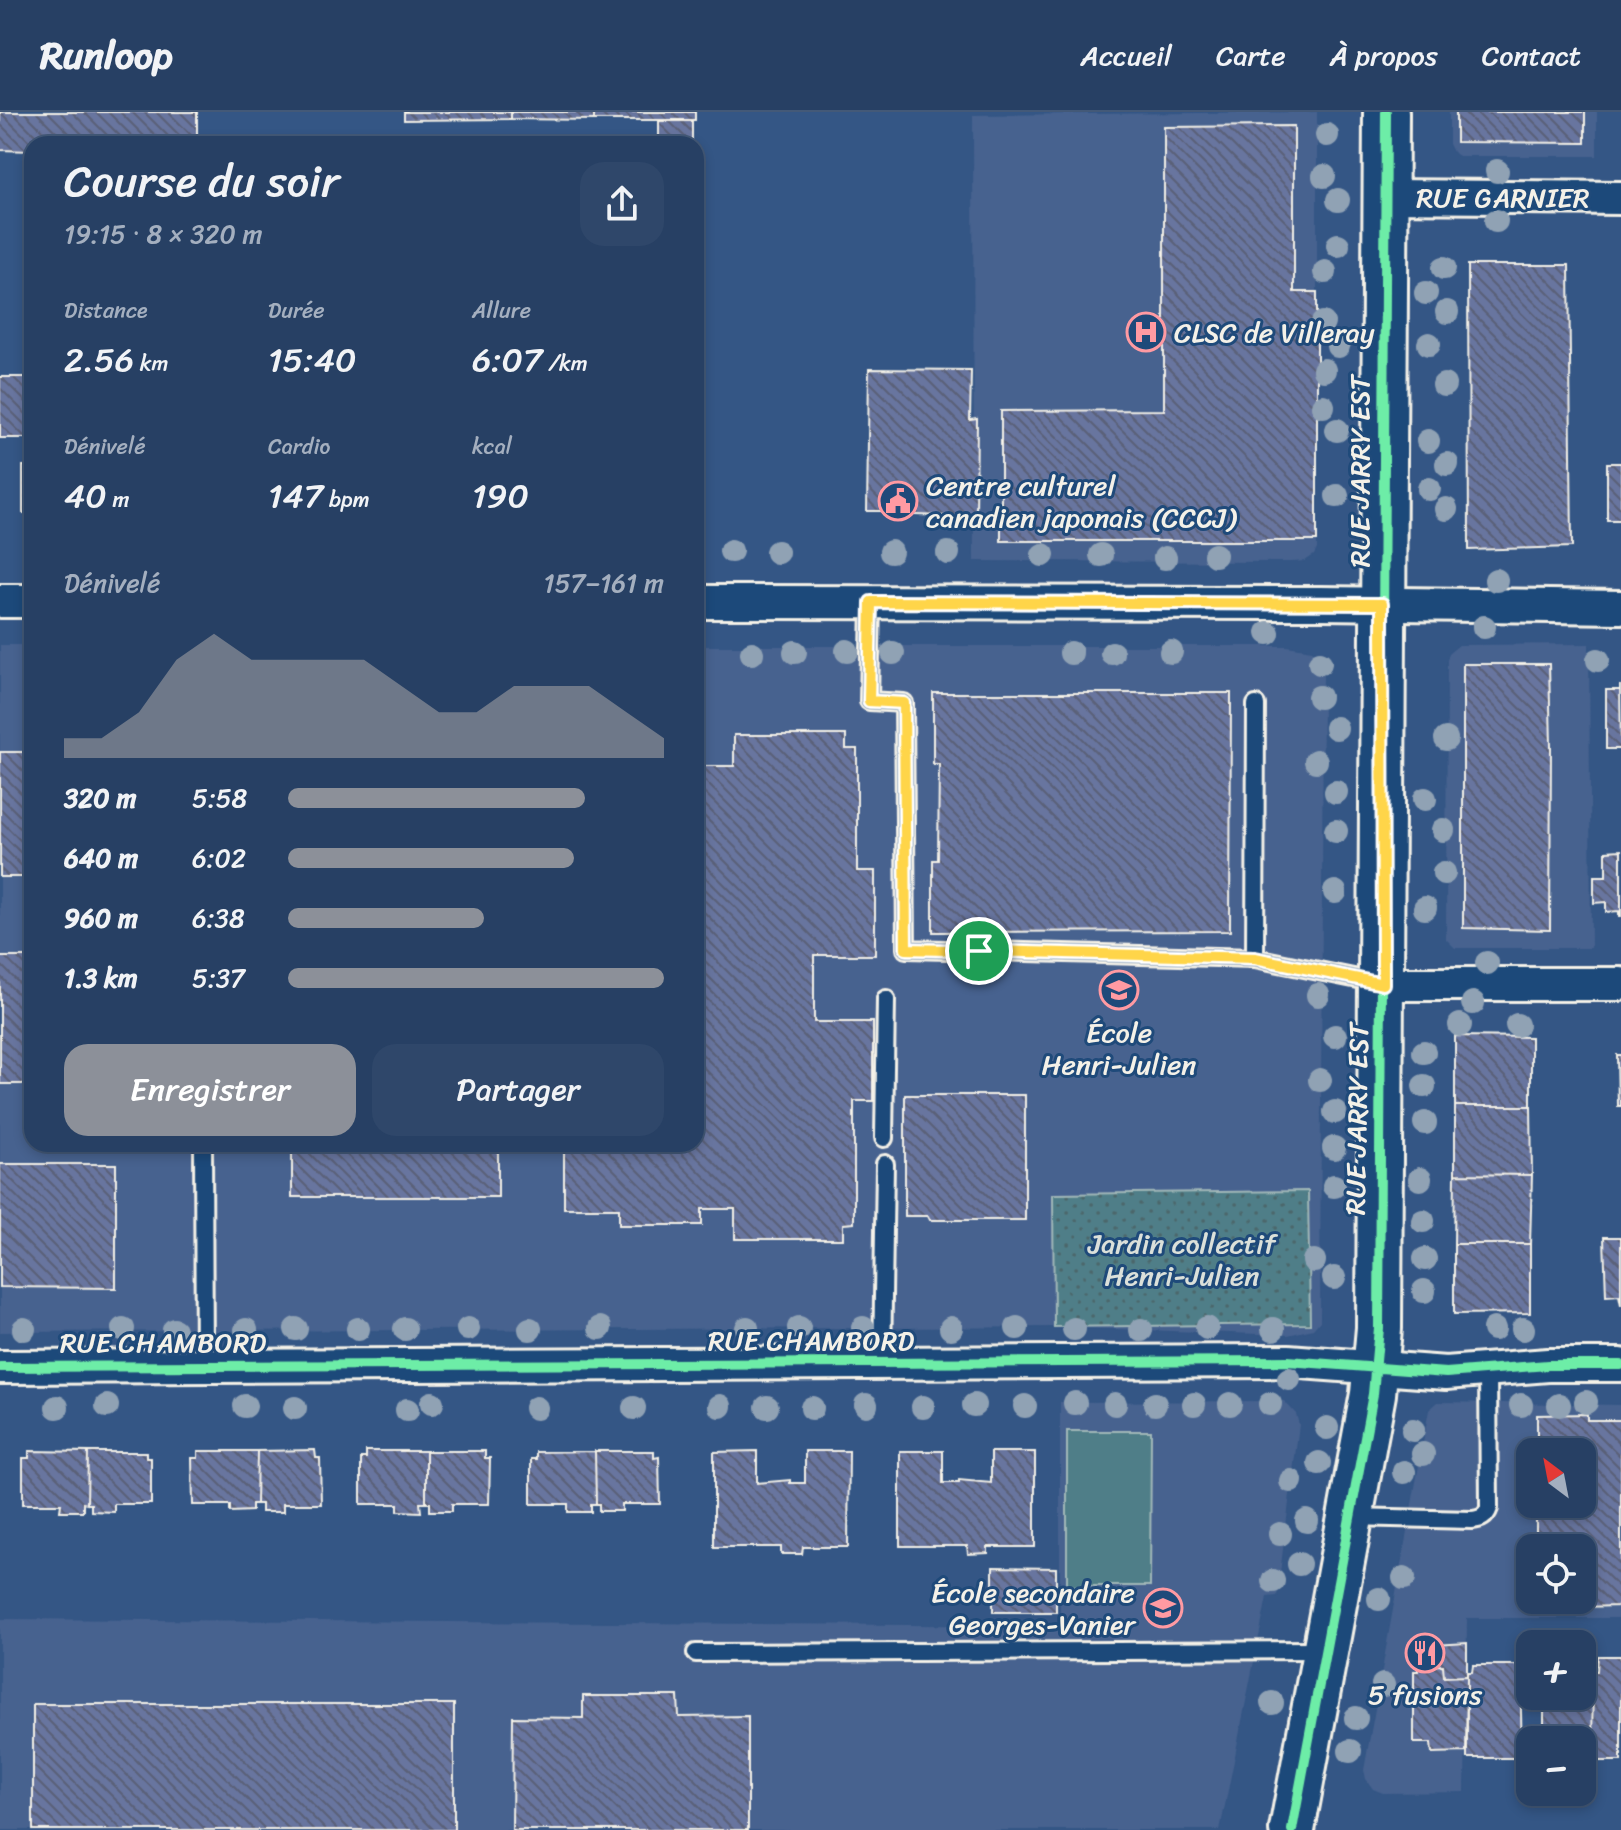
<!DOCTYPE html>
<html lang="fr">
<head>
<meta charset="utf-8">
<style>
  body { margin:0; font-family:Sriracha,sans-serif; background:#2f476a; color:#f1f3f6; height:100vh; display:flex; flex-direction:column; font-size:30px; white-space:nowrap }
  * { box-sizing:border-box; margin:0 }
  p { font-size:26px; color:#a4afbf }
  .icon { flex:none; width:44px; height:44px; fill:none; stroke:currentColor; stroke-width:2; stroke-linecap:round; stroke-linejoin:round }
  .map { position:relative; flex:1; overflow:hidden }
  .side { position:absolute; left:24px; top:24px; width:680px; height:1016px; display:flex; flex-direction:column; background:#274064; border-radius:24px; box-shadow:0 4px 12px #0003,0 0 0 2px #435978 }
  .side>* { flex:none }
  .needle { width:52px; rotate:328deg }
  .controls { position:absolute; left:1516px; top:1326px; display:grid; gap:16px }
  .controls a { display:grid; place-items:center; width:80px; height:80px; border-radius:16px; background:#274064; box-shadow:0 4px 12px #0003,0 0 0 2px #435978; font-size:40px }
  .pin { position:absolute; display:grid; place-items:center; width:68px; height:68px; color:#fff; margin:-34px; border:4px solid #fff; border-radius:50%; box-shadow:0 2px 8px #0007 }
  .round { display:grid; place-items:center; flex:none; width:84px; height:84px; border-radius:24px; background:#2f476a }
  .summary { display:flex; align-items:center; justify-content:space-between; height:136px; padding:0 40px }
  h1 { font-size:44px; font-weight:600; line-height:60px }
  .figures { display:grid; grid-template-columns:repeat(3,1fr); gap:12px; height:136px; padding:8px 40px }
  .figures div { display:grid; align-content:center }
  .figures b { font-size:34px; font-weight:600 }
  .figures small { font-size:22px; font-weight:400 }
  .figures p { font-size:22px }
  .chart { height:224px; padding:16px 40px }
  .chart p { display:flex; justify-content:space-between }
  .chart svg { width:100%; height:144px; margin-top:8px; fill:#8c9099; opacity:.7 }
  .primary-button { display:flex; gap:16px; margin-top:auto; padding:16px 40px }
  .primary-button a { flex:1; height:92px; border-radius:24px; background:#8c9099; color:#fff; font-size:32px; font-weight:600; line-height:92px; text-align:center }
  .primary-button a+a { background:#2f476a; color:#f1f3f6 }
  ul { padding:0 40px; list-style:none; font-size:26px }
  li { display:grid; grid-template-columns:128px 96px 1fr; align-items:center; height:60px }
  li i { height:20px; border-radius:10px; background:#8c9099 }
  header { display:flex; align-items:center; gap:48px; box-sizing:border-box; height:112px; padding:0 40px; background:#274064; border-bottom:2px solid #435978 }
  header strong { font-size:38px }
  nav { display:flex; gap:44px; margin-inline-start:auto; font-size:28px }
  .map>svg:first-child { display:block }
</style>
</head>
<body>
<header>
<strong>Runloop</strong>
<nav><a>Accueil</a><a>Carte</a><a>À propos</a><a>Contact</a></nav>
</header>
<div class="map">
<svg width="1621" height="1718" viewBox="0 0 1621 1718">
  <defs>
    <pattern id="garden-dots" width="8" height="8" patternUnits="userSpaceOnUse" patternTransform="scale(2)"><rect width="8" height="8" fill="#4f7e88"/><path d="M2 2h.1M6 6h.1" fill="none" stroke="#4c666a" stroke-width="1.8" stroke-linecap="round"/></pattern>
    <pattern id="building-back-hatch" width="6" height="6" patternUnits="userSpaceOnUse" patternTransform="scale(2)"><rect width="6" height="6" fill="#67749f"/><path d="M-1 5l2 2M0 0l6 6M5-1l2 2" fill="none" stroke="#5a6077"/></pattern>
  </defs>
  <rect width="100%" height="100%" fill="#345685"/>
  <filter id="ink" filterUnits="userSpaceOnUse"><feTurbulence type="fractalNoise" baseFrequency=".0125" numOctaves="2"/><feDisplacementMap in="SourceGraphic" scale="16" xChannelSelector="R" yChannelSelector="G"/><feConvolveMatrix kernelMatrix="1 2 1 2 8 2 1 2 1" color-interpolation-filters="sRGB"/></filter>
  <g filter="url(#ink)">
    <path fill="#47628f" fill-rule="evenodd" d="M1317 0V437L1314 443 1305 449 1292 450 974 449 973 3Z
      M1449 0H1597V44H1459L1453 40 1449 32Z
      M1589 532 1591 836H1455L1446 827 1447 548 1449 541 1459 533Z
      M0 533H32V1032H696V534H1287L1312 538 1321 547 1323 561 1320 1209 1313 1217 1288 1223 1054 1215 0 1220Z
      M1284 1289 1296 1302 1299 1313 1277 1484 1267 1485 1220 1718H0V1507L1060 1514V1290Z
      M1438 1290 1621 1293V1506H1467L1465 1680 1383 1681 1373 1677 1366 1667 1364 1658 1429 1298ZM1530 1340H1582V1392H1530ZM1530 1436H1582V1488H1530Z"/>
    <path fill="#4f7e88" stroke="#a2b8b8" stroke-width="2" d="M1067 1319H1151L1150 1474H1067Z"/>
    <path fill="url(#garden-dots)" stroke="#a2b8b8" stroke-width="2" d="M1308 1079 1310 1212 1054 1215 1053 1082Z"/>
    <path fill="url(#building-back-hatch)" stroke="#f4f1e8" stroke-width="2" d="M0 0H197V32H32V39L0 38Z
      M404 0H511V7L404 8Z
      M511 0H594V8L511 7Z
      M594 0H695V8H594Z
      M1456 0H1585V31L1456 30Z
      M659 9H692V32H659Z
      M1294 14V180H1317V429H1001V299L1164 298V15Z
      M1468 153H1569L1572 435 1469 438Z
      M869 257 971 258 970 308 977 307 976 405 886 402V399H867Z
      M0 265H32V326H0Z
      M696 286H702L701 400H696Z
      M30 338H32V415L30 401H23V354H30Z
      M1607 351H1621V408H1607Z
      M1463 552H1549L1551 634 1550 818 1463 816Z
      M1620 573 1621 637H1606V578H1620Z
      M933 581H1231L1230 819 933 820V748H938L939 652H933Z
      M734 623H846V637H857V759H875V843H814V910H873V989H854V1111L843 1112V1127H735V1097H702V1113H619V1096H564V1032H696V638H703V654H734Z
      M0 640H32V765H0Z
      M1621 738V804H1619V799L1606 800V790L1594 791V764H1606V739Z
      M0 845H32V972H0Z
      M1455 924 1531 925V994H1455Z
      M1617 943H1621V994H1618Z
      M905 983H1025V1108H930L928 1104H905Z
      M1455 994H1531L1532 1063 1455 1062Z
      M292 1032H498V1085H292Z
      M0 1052H116V1176L0 1175Z
      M1455 1062 1532 1063 1530 1132H1454Z
      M1604 1125H1621V1193L1619 1183 1606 1184Z
      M1454 1132H1530V1201L1454 1202Z
      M1587 1302V1308H1621V1494L1536 1496V1488H1582V1436H1536V1392H1582V1340H1537V1303Z
      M315 1338 316 1346H320L321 1392H283V1400H261V1392H256L257 1339Z
      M29 1339 88 1340 87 1392 83 1391V1399H60L61 1392H23V1346H29Z
      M198 1339H257L256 1392H252V1399L230 1400V1393H193L192 1346H198Z
      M366 1339H426V1391H420L421 1400 398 1399V1392H361V1346H366Z
      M426 1339H485V1346H490L489 1392H452V1399H430V1391H426Z
      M595 1339 596 1392H591V1400H568V1392H531V1347H536V1340Z
      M595 1339H654V1346L659 1345 660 1392H622V1399H599V1392H596Z
      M757 1339V1371L790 1368V1371H805V1339H849L848 1435H803L802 1442H781V1435H714V1340Z
      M900 1339H943V1371H959V1368L991 1371V1340H1035V1435H988V1441L968 1442 967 1434H900Z
      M88 1340H146V1346H151V1392H114V1400L91 1399V1392H87Z
      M993 1455 1056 1456V1500H993Z
      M1467 1531V1564L1444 1565 1443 1553 1418 1554V1534Z
      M1598 1544H1621V1649H1595V1642H1592L1593 1559H1597Z
      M1582 1552H1590V1560L1593 1559 1592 1642H1589V1649H1582V1628H1544V1584H1582Z
      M1443 1553 1444 1565 1467 1564 1466 1640 1432 1641 1431 1631H1414V1559H1418V1554Z
      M1473 1553H1520L1522 1646H1467V1560H1472Z
      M583 1584H678L679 1605 748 1604V1718H512L513 1605 583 1606Z
      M33 1592H454V1718H33Z"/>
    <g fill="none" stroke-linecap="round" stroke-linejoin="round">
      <g stroke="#f4f1e8" stroke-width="22">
        <path id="service" d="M871 490 869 589 904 591 906 837 1255 846 1378 871
          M1255 846 1256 593
          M884 1026 886 887
          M203 1032 204 1254
          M882 1251 885 1052
          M1352 1405 1472 1408C1481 1407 1486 1405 1489 1396L1488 1258
          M696 1541 1322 1538"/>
      </g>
      <g stroke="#f4f1e8" stroke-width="38">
        <path id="minor" d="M1385 84 1621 86
          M0 489H32
          M696 490 1321 491 1621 495
          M1383 872H1621
          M0 1255 1288 1249 1446 1261 1548 1253H1621"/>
      </g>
      <g stroke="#f4f1e8" stroke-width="50">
        <path id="secondary" d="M1292 1718 1373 1282 1379 1216 1386 0"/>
      </g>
      <use href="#service" stroke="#1f4a7a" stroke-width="16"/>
      <use href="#minor" stroke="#1f4a7a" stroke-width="32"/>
      <use href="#secondary" stroke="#1f4a7a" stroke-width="44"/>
      <g stroke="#1f4a7a" stroke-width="15">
        <path id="cycleway" d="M0 1255 1288 1249 1446 1261 1548 1253H1621
          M1292 1718 1373 1282 1379 1216 1386 0"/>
      </g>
      <use href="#cycleway" stroke="#6deda7" stroke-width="10"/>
    </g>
    <g fill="#90a2b4">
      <circle cx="1327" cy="23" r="12"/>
      <circle cx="1497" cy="59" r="12"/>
      <circle cx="1324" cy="64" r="12"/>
      <circle cx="1338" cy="88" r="12"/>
      <circle cx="1496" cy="109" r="12"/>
      <circle cx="1338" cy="133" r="12"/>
      <circle cx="1444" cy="156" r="12"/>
      <circle cx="1325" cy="160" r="12"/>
      <circle cx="1426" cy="181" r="12"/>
      <circle cx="1447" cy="200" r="12"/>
      <circle cx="1323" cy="211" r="12"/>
      <circle cx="1429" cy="232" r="12"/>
      <circle cx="1338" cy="234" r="12"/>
      <circle cx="1324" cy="258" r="12"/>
      <circle cx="1444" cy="273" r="12"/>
      <circle cx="1323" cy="294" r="12"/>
      <circle cx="1337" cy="318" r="12"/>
      <circle cx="1428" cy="329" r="12"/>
      <circle cx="1447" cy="352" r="12"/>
      <circle cx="1429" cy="377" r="12"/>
      <circle cx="1337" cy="384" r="12"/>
      <circle cx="1446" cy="397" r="12"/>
      <circle cx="731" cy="439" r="12"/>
      <circle cx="777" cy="440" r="12"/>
      <circle cx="891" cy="440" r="12"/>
      <circle cx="948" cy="441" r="12"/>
      <circle cx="1043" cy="443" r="12"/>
      <circle cx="1101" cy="443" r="12"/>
      <circle cx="1215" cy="443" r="12"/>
      <circle cx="1165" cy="446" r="12"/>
      <circle cx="1496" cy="468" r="12"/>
      <circle cx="1484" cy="515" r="12"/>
      <circle cx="1268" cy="521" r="12"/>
      <circle cx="847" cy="539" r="12"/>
      <circle cx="795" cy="540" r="12"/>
      <circle cx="1171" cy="540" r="12"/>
      <circle cx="752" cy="541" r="12"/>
      <circle cx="893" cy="541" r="12"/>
      <circle cx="1071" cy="541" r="12"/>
      <circle cx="1112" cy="541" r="12"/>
      <circle cx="1598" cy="548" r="12"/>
      <circle cx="1320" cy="551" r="12"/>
      <circle cx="1319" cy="585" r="12"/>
      <circle cx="1336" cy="616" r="12"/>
      <circle cx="1446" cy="627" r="12"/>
      <circle cx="1316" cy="649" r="12"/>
      <circle cx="1336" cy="680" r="12"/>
      <circle cx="1425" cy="687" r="12"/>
      <circle cx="1443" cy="718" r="12"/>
      <circle cx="1336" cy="719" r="12"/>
      <circle cx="1444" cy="761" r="12"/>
      <circle cx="1335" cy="780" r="12"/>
      <circle cx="1425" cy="796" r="12"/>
      <circle cx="1487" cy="851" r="12"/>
      <circle cx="1318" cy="883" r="12"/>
      <circle cx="1473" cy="891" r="12"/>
      <circle cx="1460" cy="913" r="12"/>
      <circle cx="1517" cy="913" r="12"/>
      <circle cx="1335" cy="924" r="12"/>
      <circle cx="1424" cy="940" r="12"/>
      <circle cx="1320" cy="968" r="12"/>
      <circle cx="1424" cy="974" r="12"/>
      <circle cx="1335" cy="1000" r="12"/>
      <circle cx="1425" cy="1011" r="12"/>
      <circle cx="1334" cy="1036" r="12"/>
      <circle cx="1420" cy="1067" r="12"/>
      <circle cx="1334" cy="1074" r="12"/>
      <circle cx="1423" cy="1109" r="12"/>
      <circle cx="1425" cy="1147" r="12"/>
      <circle cx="1314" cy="1149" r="12"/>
      <circle cx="1334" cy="1166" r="12"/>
      <circle cx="1424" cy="1179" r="12"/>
      <circle cx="600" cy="1216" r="12"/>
      <circle cx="747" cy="1216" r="12"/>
      <circle cx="799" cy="1216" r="12"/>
      <circle cx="863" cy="1216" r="12"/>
      <circle cx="951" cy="1216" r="12"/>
      <circle cx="1017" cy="1216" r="12"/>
      <circle cx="1207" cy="1216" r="12"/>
      <circle cx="24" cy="1217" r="12"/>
      <circle cx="123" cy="1217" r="12"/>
      <circle cx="296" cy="1217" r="12"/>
      <circle cx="358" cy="1217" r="12"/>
      <circle cx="405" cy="1217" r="12"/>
      <circle cx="468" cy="1217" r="12"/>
      <circle cx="530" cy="1217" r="12"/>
      <circle cx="1074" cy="1217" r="12"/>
      <circle cx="1273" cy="1217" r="12"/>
      <circle cx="1494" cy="1217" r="12"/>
      <circle cx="1523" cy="1217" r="12"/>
      <circle cx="174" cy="1218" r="12"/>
      <circle cx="246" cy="1218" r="12"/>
      <circle cx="1141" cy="1218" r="12"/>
      <circle cx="1289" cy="1267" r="12"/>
      <circle cx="1586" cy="1290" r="12"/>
      <circle cx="432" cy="1291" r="12"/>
      <circle cx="1075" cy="1291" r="12"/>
      <circle cx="1115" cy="1292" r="12"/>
      <circle cx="1155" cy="1292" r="12"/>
      <circle cx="1194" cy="1292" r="12"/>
      <circle cx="1230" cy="1292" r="12"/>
      <circle cx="1270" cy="1292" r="12"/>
      <circle cx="866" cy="1293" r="12"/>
      <circle cx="974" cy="1293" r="12"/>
      <circle cx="1521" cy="1293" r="12"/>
      <circle cx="1559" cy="1293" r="12"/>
      <circle cx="107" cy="1294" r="12"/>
      <circle cx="245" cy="1294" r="12"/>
      <circle cx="720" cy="1294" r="12"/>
      <circle cx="1025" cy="1294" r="12"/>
      <circle cx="57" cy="1295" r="12"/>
      <circle cx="767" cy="1295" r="12"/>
      <circle cx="923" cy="1295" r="12"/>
      <circle cx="295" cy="1296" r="12"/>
      <circle cx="536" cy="1296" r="12"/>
      <circle cx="634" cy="1296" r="12"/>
      <circle cx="812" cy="1296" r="12"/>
      <circle cx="407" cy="1298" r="12"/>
      <circle cx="1327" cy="1316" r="12"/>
      <circle cx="1413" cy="1318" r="12"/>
      <circle cx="1423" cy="1342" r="12"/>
      <circle cx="1319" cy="1351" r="12"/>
      <circle cx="1404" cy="1360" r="12"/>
      <circle cx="1291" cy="1369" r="12"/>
      <circle cx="1307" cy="1409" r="12"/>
      <circle cx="1280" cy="1422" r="12"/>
      <circle cx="1299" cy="1452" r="12"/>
      <circle cx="1404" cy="1466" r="12"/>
      <circle cx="1273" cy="1469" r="12"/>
      <circle cx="1379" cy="1487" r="12"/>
      <circle cx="1383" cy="1573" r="12"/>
      <circle cx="1272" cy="1591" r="12"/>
      <circle cx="1356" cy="1606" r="12"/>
      <circle cx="1350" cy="1639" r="12"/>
    </g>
  </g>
  <g fill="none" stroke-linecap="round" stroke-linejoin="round" filter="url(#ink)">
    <g stroke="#fff" stroke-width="16">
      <path id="route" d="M871 490 1382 492 1383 872 1255 846 906 837 904 591 869 589Z"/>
    </g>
    <use href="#route" stroke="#ffd54a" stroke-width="10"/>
  </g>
  <defs>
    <g id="hospital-ring" transform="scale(2)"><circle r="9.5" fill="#1f4a7a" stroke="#ff9aa2" stroke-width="1.5"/><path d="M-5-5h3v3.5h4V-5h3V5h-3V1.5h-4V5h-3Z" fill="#ff9aa2"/></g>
    <g id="civic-ring" transform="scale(2)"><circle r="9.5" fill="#1f4a7a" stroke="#ff9aa2" stroke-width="1.5"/><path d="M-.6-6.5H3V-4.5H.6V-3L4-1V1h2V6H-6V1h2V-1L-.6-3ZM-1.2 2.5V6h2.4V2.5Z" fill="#ff9aa2"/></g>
    <g id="school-ring" transform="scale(2)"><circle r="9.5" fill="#1f4a7a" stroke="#ff9aa2" stroke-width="1.5"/><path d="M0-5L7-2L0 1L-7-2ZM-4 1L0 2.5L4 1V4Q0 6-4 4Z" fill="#ff9aa2"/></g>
    <g id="restaurant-ring" transform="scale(2)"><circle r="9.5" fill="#1f4a7a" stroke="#ff9aa2" stroke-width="1.5"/><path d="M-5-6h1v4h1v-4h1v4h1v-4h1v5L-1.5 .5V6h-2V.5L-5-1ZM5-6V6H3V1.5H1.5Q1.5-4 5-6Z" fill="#ff9aa2"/></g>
  </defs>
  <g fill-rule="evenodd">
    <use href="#hospital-ring" x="1146" y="220"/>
    <use href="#civic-ring" x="898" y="389"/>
    <use href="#school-ring" x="1119" y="878"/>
    <use href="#school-ring" x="1163" y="1496"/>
    <use href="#restaurant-ring" x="1425" y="1541"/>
  </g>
  <g text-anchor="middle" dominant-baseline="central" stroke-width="6" stroke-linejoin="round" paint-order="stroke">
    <g font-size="28" fill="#f4f1e8" stroke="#1f4a7a">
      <text x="1503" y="85">RUE GARNIER</text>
      <text transform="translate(1359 359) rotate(-90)">RUE JARRY EST</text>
      <text transform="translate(1357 1007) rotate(-89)">RUE JARRY EST</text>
      <text x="811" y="1228">RUE CHAMBORD</text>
      <text x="163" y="1230">RUE CHAMBORD</text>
    </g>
    <g font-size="28" fill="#f4f1e8" stroke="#1f4a7a" text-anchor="start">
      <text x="1174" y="220">CLSC de Villeray</text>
      <text x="926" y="373">Centre culturel<tspan x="926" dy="32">canadien japonais (CCCJ)</tspan></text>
      <text x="1119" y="920" text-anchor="middle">École<tspan x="1119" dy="32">Henri-Julien</tspan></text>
      <text x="1135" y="1480" text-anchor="end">École secondaire<tspan x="1135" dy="32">Georges-Vanier</tspan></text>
      <text x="1425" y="1582" text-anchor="middle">5 fusions</text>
    </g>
    <g font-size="28" fill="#dbe0da" stroke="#1f4a7a">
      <text x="1182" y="1131">Jardin collectif<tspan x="1182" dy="32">Henri-Julien</tspan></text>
    </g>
  </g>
</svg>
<div class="controls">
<a><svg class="needle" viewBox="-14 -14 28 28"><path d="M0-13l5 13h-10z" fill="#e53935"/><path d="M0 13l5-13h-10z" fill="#a4afbf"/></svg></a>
<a><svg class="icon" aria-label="locate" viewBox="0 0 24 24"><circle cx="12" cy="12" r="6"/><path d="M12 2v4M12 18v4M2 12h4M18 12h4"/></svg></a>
<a>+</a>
<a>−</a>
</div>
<div class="pin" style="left:979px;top:839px;background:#1e9e55"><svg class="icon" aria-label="arrive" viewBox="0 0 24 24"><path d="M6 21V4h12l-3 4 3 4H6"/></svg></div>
<section class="side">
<div class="summary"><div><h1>Course du soir</h1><p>19:15 · 8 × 320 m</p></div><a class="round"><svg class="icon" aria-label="share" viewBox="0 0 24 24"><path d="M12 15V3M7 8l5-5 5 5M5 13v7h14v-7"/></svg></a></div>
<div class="figures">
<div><p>Distance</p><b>2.56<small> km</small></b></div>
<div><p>Durée</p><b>15:40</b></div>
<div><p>Allure</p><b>6:07<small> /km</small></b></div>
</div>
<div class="figures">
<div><p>Dénivelé</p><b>40<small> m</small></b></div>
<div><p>Cardio</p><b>147<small> bpm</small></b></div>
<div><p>kcal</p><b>190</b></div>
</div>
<div class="chart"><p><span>Dénivelé</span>157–161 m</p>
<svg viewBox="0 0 160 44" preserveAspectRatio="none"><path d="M0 44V38L10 38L20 30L30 14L40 6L50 14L60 14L70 14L80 14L90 22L100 30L110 30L120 22L130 22L140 22L150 30L160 38V44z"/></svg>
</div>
<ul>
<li><b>320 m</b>5:58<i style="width:79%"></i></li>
<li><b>640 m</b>6:02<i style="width:76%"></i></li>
<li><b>960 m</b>6:38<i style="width:52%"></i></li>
<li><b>1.3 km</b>5:37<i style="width:100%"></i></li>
</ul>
<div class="primary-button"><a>Enregistrer</a><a>Partager</a></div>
</section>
</div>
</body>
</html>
